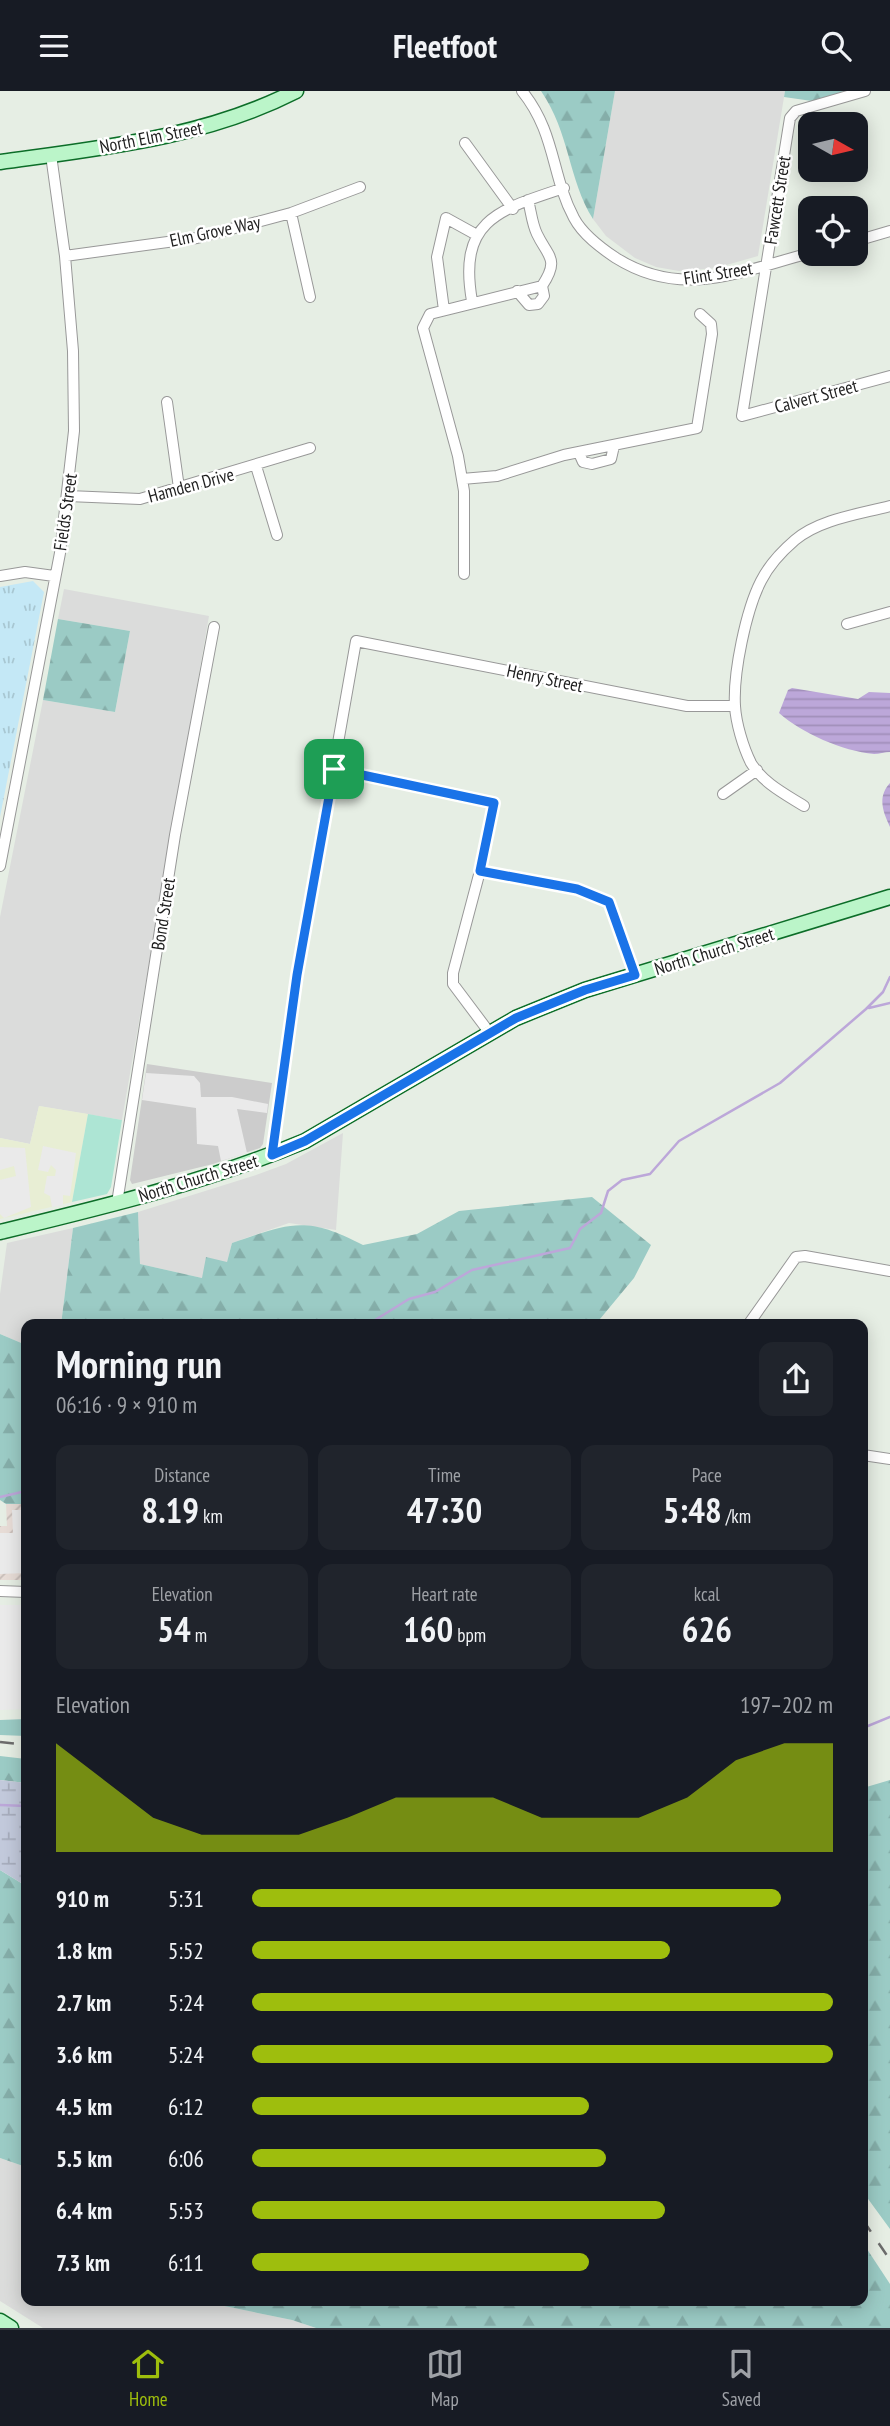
<!DOCTYPE html>
<html lang="en">
<head>
<meta charset="utf-8">
<style>
  body { margin:0; font-family:"PT Sans Narrow",sans-serif; background:#20242c; color:#f1f3f6; height:100vh; display:flex; flex-direction:column; font-size:26px; white-space:nowrap }
  * { box-sizing:border-box; margin:0 }
  p { font-size:23px; color:#9ea1a6 }
  .icon { flex:none; width:38px; height:38px; fill:none; stroke:currentColor; stroke-width:2; stroke-linecap:round; stroke-linejoin:round }
  .map { position:relative; flex:1; overflow:hidden }
  .panel { position:absolute; left:21px; top:1228px; width:847px; height:987px; display:flex; flex-direction:column; background:#171b24; border-radius:14px; box-shadow:0 4px 18px #0003 }
  .panel>* { flex:none }
  .needle { width:46px; rotate:98deg }
  .tools { position:absolute; left:798px; top:21px; display:grid; gap:14px }
  .tools a { display:grid; place-items:center; width:70px; height:70px; border-radius:14px; background:#171b24; box-shadow:0 4px 18px #0003; font-size:35px }
  .pin { position:absolute; display:grid; place-items:center; width:60px; height:60px; color:#fff; margin:-30px; border-radius:14px; box-shadow:0 4px 10px #0006 }
  .round { display:grid; place-items:center; flex:none; width:74px; height:74px; border-radius:14px; background:#20242c }
  .overview { display:flex; align-items:center; justify-content:space-between; height:119px; padding:0 35px }
  h1 { font-size:38px; font-weight:800; line-height:52px }
  .figures { display:grid; grid-template-columns:repeat(3,1fr); gap:10px; height:119px; padding:7px 35px }
  .figures div { display:grid; align-content:center; border-radius:14px; background:#20242c; text-align:center }
  .figures b { font-size:35px; font-weight:800 }
  .figures small { font-size:19px; font-weight:400 }
  .figures p { font-size:19px }
  .chart { height:196px; padding:14px 35px }
  .chart p { display:flex; justify-content:space-between }
  .chart svg { width:100%; height:126px; margin-top:7px; fill:#9ebe0d; opacity:.7 }
  ul { padding:0 35px; list-style:none; font-size:23px }
  li { display:grid; grid-template-columns:112px 84px 1fr; align-items:center; height:52px }
  li i { height:18px; border-radius:9px; background:#9ebe0d }
  header { display:flex; justify-content:space-between; align-items:center; height:91px; padding:0 35px; background:#171b24; font-size:32px; font-weight:800 }
  .tab-bar { display:flex; justify-content:space-around; align-items:center; height:98px; border-top:2px solid #363941; background:#171b24; font-size:19px; color:#9ea1a6 }
  .tab-bar a { display:grid; justify-items:center; gap:4px }
  .tab-bar .active { color:#9ebe0d }
  .map>svg:first-child { display:block }
</style>
</head>
<body>
<header><svg class="icon" aria-label="menu" viewBox="0 0 24 24"><path d="M4 6h16M4 12h16M4 18h16"/></svg>Fleetfoot<svg class="icon" aria-label="search" viewBox="0 0 24 24"><circle cx="10" cy="10" r="6"/><path d="M15 15l6 6"/></svg></header>
<div class="map">
<svg width="890" height="2237" viewBox="0 0 890 2237">
  <defs>
    <pattern id="industrial-furrows" width="10" height="10" patternUnits="userSpaceOnUse" patternTransform="scale(1.75)"><rect width="10" height="10" fill="#e7dcd6"/><path d="M-1 1l2-2M0 10L10 0M9 11l2-2" fill="none" stroke="#c6bcb7"/></pattern>
    <pattern id="forest-firs" width="22" height="20" patternUnits="userSpaceOnUse" patternTransform="scale(1.75)"><rect width="22" height="20" fill="#9bcbc5"/><path d="M5 1l3.5 6h-7zM16 11l3.5 6h-7z" fill="#85aea9"/></pattern>
    <pattern id="wetland-marsh" width="20" height="14" patternUnits="userSpaceOnUse" patternTransform="scale(1.75)"><rect width="20" height="14" fill="#c2c9db"/><path d="M1 5h8M5 5V1M11 12h8M15 12V8" fill="none" stroke="#a6acbc"/></pattern>
    <pattern id="park-tufts" width="24" height="20" patternUnits="userSpaceOnUse" patternTransform="scale(1.75)"><rect width="24" height="20" fill="#c4e8f6"/><path d="M3 7l-1-3M5 7V3M7 7l1-3M15 17l-1-3M17 17v-4M19 17l1-3" fill="none" stroke="#a8c7d2"/></pattern>
    <pattern id="water-rules" width="6" height="5" patternUnits="userSpaceOnUse" patternTransform="scale(1.75)"><rect width="6" height="5" fill="#bca7d9"/><path d="M0 2.5h6" fill="none" stroke="#a18fba"/></pattern>
  </defs>
  <rect width="100%" height="100%" fill="#e6eee4"/>
  <path fill="#dbdcdb" d="M615 0H785L758 165 716 177 679 180 656 176 635 167 606 145 593 128Z
    M64 498 209 525 122 1029 39 1015 30 1053 0 1047V826L43 609 115 621 130 540 58 528Z
    M343 1042 336 1139 289 1132 232 1152 227 1171 202 1187 140 1173 138 1121 253 1085 286 1073Z
    M73 1137 61 1234H26V1254L0 1243V1203L7 1152Z
    M0 2067 26 2076V2210H200L292 2229 316 2237H43L0 2210Z"/>
  <path fill="#e8eed4" d="M39 1015 88 1023 72 1111 0 1128V1047L30 1053Z"/>
  <path fill="url(#industrial-furrows)" d="M6 1413H26V1489H0V1435H7Z"/>
  <path fill="#ccc" d="M147 973 272 992 263 1053 260 1057 213 1073 132 1093 130 1089Z"/>
  <path fill="#ade5d4" d="M88 1023 122 1029 111 1096 107 1103 72 1111Z"/>
  <path fill="url(#forest-firs)" d="M541 0H615L593 128C568 88 570 42 541 0Z
    M785 0H845L812 10 784 6Z
    M58 528 130 540 115 621 43 609Z
    M592 1106 651 1154 634 1187 595 1234H61L73 1137 138 1121 140 1173 202 1187 206 1166 227 1171 232 1152C290 1132 306 1124 363 1154L417 1143 459 1120Z
    M0 1243 26 1254V1413H6L0 1409Z
    M26 1628V1645L0 1644V1629Z
    M0 1665 26 1668V1692L0 1689Z
    M890 1689V2138L863 2101V1697Z
    M0 1779 26 1795V2076L0 2067Z
    M863 2152 890 2193V2237H316L292 2229 200 2210H863Z"/>
  <path fill="url(#wetland-marsh)" d="M0 1689 26 1692V1795L0 1779Z"/>
  <path fill="url(#park-tufts)" d="M33 490 44 501 0 726V496Z"/>
  <path fill="#eaeaea" d="M146 982 194 985 200 992 201 1006H232L268 1013 267 1022 237 1018 247 1062 221 1070 218 1055 197 1053 196 1017 142 1009Z
    M43 1055 76 1062 70 1105 63 1104V1114L52 1116 50 1105 44 1102 47 1085H55L56 1079 51 1074 48 1081 38 1079Z
    M0 1056 25 1057 31 1116 4 1127 0 1123V1089L16 1085 14 1075 0 1079Z
    M12 1419H26V1482L0 1483V1442H13Z
    M0 1514H26V1618L0 1619Z"/>
  <path fill="url(#water-rules)" d="M792 597 858 608 869 601 890 602V661C885 661 879 663 874 663 842 660 802 642 779 622L788 599Z
    M890 692V736C883 721 877 706 890 692Z"/>
  <g fill="none" stroke-linecap="round" stroke-linejoin="round">
    <path stroke="#bca7d9" stroke-width="2.5" d="M869 917 890 912
      M367 1234 409 1208 435 1201 472 1179 570 1157 580 1138 601 1122 608 1100 622 1089 650 1083 679 1050 780 992 866 918 883 901 890 886
      M0 1406 26 1400
      M863 1637 890 1626
      M0 1714 26 1715"/>
    <g stroke="#989898" stroke-width="12">
      <path id="street" d="M522 0C556 42 551 84 574 127 583 144 601 157 616 167 683 209 741 180 810 162
        M865 0 796 20 790 27 742 325 890 285
        M465 52 513 118
        M291 122 310 206
        M856 150 890 140
        M65 165 197 147 291 122 360 96
        M517 200 529 214 538 213 544 205 542 195
        M472 210C458 130 497 119 564 97
        M444 219 437 166 446 127 475 143
        M167 311 179 397
        M579 362 583 371 592 373 611 368 614 355
        M256 375 277 444
        M462 388 497 385 564 364 697 337 712 243 711 233 700 223
        M68 405 140 408 310 357
        M464 483V400L458 365 423 237 430 223 542 195C560 168 548 166 537 143 532 133 531 120 528 109
        M0 485 25 481 54 485
        M847 533 890 521
        M334 678 494 712 480 780 453 882V893L489 941
        M723 703 757 679
        M804 715C785 703 763 692 751 672 743 656 736 632 735 615 733 582 746 519 761 490 769 474 781 461 795 449 820 428 860 423 890 415
        M0 775 60 462 74 340 73 260 65 165 51 64
        M480 780 577 798 609 811 635 884
        M272 1064 297 884 356 550 687 615H735
        M117 1112 175 744 214 536
        M748 1234 796 1166 805 1165 890 1180
        M863 1364 890 1368
        M0 1500 26 1501"/>
    </g>
    <g stroke="#0c6d28" stroke-width="17">
      <path id="secondary" d="M0 71C101 57 204 47 296 0
        M0 1141C103 1116 207 1091 305 1050L516 927 585 899 890 806
        M0 2230 11 2237"/>
    </g>
    <use href="#street" stroke="#fff" stroke-width="10"/>
    <use href="#secondary" stroke="#bbf5c9" stroke-width="14"/>
    <path stroke="#6c6c6c" stroke-width="2.5" stroke-dasharray="14 14" stroke-linecap="butt" d="M0 1651 26 1654
      M863 2129 890 2169"/>
  </g>
  <g fill="none" stroke-linecap="round" stroke-linejoin="round">
    <g stroke="#fff" stroke-width="14">
      <path id="route" d="M334 678 494 712 480 780 577 798 609 811 635 884 585 899 516 927 305 1050 272 1064 297 884Z"/>
    </g>
    <use href="#route" stroke="#1a73e8" stroke-width="9"/>
  </g>
  <g text-anchor="middle" dominant-baseline="central" stroke-width="5" stroke-linejoin="round" paint-order="stroke">
    <g font-size="18" fill="#1e1e1e" stroke="#fff">
      <text transform="translate(151 46) rotate(-11)">North Elm Street</text>
      <text transform="translate(777 109) rotate(-81)">Fawcett Street</text>
      <text transform="translate(215 140) rotate(-12)">Elm Grove Way</text>
      <text transform="translate(718 182) rotate(-9)">Flint Street</text>
      <text transform="translate(816 305) rotate(-15)">Calvert Street</text>
      <text transform="translate(191 394) rotate(-15)">Hamden Drive</text>
      <text transform="translate(65 421) rotate(-82)">Fields Street</text>
      <text transform="translate(545 587) rotate(12)">Henry Street</text>
      <text transform="translate(163 823) rotate(-81)">Bond Street</text>
      <text transform="translate(714 860) rotate(-17)">North Church Street</text>
      <text transform="translate(198 1087) rotate(-17)">North Church Street</text>
    </g>
  </g>
</svg>
<div class="tools">
<a><svg class="needle" viewBox="-14 -14 28 28"><path d="M0-13l5 13h-10z" fill="#e53935"/><path d="M0 13l5-13h-10z" fill="#9ea1a6"/></svg></a>
<a><svg class="icon" aria-label="locate" viewBox="0 0 24 24"><circle cx="12" cy="12" r="6"/><path d="M12 2v4M12 18v4M2 12h4M18 12h4"/></svg></a>
</div>
<div class="pin" style="left:334px;top:678px;background:#1e9e55"><svg class="icon" aria-label="arrive" viewBox="0 0 24 24"><path d="M6 21V4h12l-3 4 3 4H6"/></svg></div>
<section class="panel">
<div class="overview"><div><h1>Morning run</h1><p>06:16 · 9 × 910 m</p></div><a class="round"><svg class="icon" aria-label="share" viewBox="0 0 24 24"><path d="M12 15V3M7 8l5-5 5 5M5 13v7h14v-7"/></svg></a></div>
<div class="figures">
<div><p>Distance</p><b>8.19<small> km</small></b></div>
<div><p>Time</p><b>47:30</b></div>
<div><p>Pace</p><b>5:48<small> /km</small></b></div>
</div>
<div class="figures">
<div><p>Elevation</p><b>54<small> m</small></b></div>
<div><p>Heart rate</p><b>160<small> bpm</small></b></div>
<div><p>kcal</p><b>626</b></div>
</div>
<div class="chart"><p><span>Elevation</span>197–202 m</p>
<svg viewBox="0 0 160 44" preserveAspectRatio="none"><path d="M0 44V6L10 19L20 32L30 38L40 38L50 38L60 32L70 25L80 25L90 25L100 32L110 32L120 32L130 25L140 12L150 6L160 6V44z"/></svg>
</div>
<ul>
<li><b>910 m</b>5:31<i style="width:91%"></i></li>
<li><b>1.8 km</b>5:52<i style="width:72%"></i></li>
<li><b>2.7 km</b>5:24<i style="width:100%"></i></li>
<li><b>3.6 km</b>5:24<i style="width:100%"></i></li>
<li><b>4.5 km</b>6:12<i style="width:58%"></i></li>
<li><b>5.5 km</b>6:06<i style="width:61%"></i></li>
<li><b>6.4 km</b>5:53<i style="width:71%"></i></li>
<li><b>7.3 km</b>6:11<i style="width:58%"></i></li>
</ul>
</section>
</div>
<nav class="tab-bar">
<a class="active"><svg class="icon" aria-label="home" viewBox="0 0 24 24"><path d="M3 11l9-7 9 7M6 9v11h12V9"/></svg>Home</a>
<a><svg class="icon" aria-label="map" viewBox="0 0 24 24"><path d="M3 6l6-2 6 2 6-2v14l-6 2-6-2-6 2zM9 4v14M15 6v14"/></svg>Map</a>
<a><svg class="icon" aria-label="saved" viewBox="0 0 24 24"><path d="M7 4h10v16l-5-4-5 4z"/></svg>Saved</a>
</nav>
</body>
</html>
